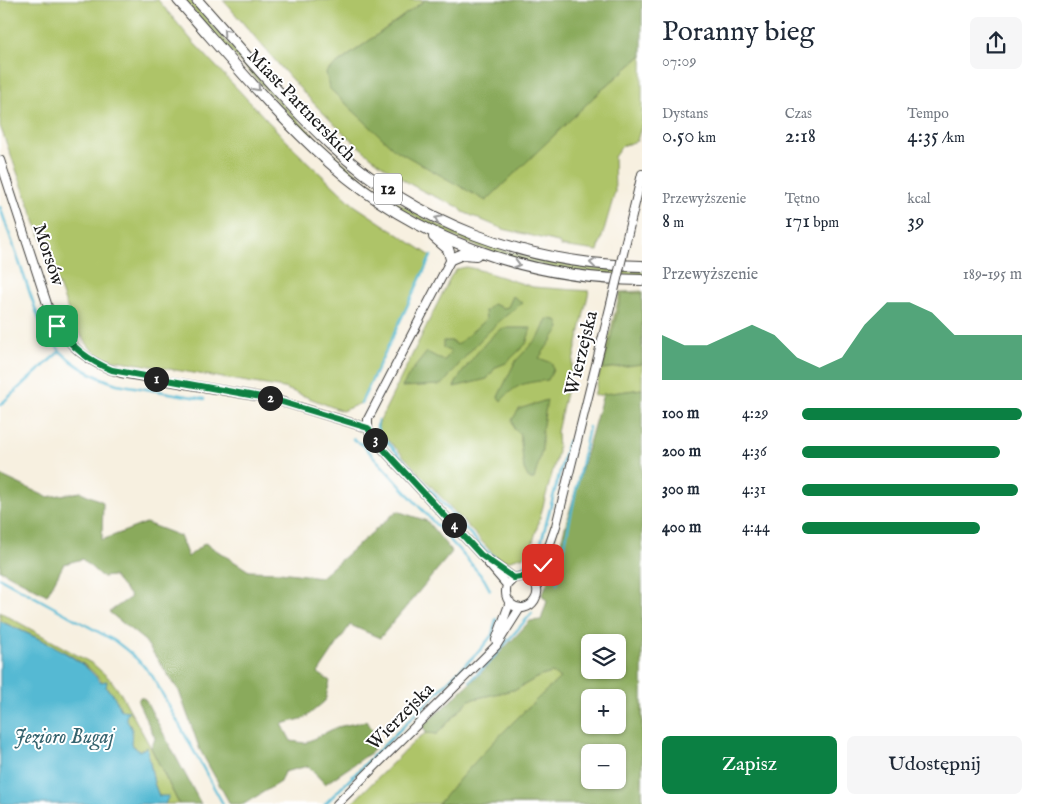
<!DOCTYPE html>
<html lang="pl">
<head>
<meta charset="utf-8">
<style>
  body { margin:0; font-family:"IM FELL English",serif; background:#f6f6f7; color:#1f2937; height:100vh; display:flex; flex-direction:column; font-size:19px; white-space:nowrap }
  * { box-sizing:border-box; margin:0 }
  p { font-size:16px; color:#747a83 }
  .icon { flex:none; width:28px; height:28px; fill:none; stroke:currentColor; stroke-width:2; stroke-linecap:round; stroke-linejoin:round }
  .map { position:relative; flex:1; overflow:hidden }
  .details { display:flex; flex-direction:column; background:#fff; width:400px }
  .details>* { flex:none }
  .buttons { position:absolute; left:581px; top:634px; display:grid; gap:10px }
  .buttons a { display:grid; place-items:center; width:45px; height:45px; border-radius:8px; background:#fff; box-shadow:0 1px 4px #0004; font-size:25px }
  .pin { position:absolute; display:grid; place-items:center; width:42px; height:42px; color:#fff; margin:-21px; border-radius:10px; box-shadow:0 2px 8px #0006 }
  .km { position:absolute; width:25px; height:25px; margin:-12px; border-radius:50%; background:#222; color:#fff; font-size:14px; line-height:25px; text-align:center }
  .round { display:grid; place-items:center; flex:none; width:52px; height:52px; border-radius:8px; background:#f6f6f7 }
  .headline { display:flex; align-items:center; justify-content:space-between; height:85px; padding:0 20px }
  h1 { font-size:28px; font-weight:600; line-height:38px }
  .figures { display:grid; grid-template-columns:repeat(3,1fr); gap:8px; height:85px; padding:5px 20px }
  .figures div { display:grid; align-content:center }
  .figures b { font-size:21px; font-weight:600 }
  .figures small { font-size:14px; font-weight:400 }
  .figures p { font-size:14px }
  .chart { height:140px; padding:10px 20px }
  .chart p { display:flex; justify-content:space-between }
  .chart svg { width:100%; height:90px; margin-top:5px; fill:#0b8043; opacity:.7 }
  .button { display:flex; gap:10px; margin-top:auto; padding:10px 20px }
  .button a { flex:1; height:58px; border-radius:8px; background:#0b8043; color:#fff; font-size:20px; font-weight:600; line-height:58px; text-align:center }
  .button a+a { background:#f6f6f7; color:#1f2937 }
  ul { padding:0 20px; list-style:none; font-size:16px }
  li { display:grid; grid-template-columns:80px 60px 1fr; align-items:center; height:38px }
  li i { height:12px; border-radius:6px; background:#0b8043 }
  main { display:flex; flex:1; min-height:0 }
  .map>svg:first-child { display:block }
</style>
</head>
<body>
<main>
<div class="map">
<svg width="642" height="804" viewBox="0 0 642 804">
  <rect width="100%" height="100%" fill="#fff"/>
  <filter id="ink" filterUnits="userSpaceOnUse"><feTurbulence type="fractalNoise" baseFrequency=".02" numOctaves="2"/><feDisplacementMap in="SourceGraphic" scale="10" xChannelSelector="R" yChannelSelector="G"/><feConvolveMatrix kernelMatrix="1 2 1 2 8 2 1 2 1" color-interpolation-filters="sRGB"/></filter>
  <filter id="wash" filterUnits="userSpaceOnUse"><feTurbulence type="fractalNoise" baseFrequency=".0096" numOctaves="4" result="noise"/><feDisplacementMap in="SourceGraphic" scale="20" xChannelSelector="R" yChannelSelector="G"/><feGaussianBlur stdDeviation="1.12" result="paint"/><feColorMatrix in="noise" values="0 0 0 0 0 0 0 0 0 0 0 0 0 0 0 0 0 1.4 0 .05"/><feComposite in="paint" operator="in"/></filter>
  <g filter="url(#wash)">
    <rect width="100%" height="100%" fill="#f7f0e0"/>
    <path fill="#aec468" stroke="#657042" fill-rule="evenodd" d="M0 0H158L194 43 300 155 354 205 431 256 361 403 342 411 284 388 103 358 91 349 74 326 0 126Z
      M184 0H190C231 46 271 94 315 137 372 194 447 238 526 256 564 266 603 269 642 271V276C616 274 591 274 566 270 469 255 382 207 311 139Z
      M223 0H425L326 72 596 95 642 55V123L637 141 622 146 614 157 615 192 598 251 561 246 558 242 503 229 463 212 459 207C443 200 425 193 410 184 335 138 281 66 223 0Z
      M466 267 476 269 533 287 589 291 557 432 558 452 532 546 524 556 504 562 498 559 398 450 377 430 379 422 451 276 457 269Z
      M642 291V389L594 396 620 292Z
      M0 612 93 664 111 680 121 694 151 748 179 804H165L159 796 154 783 147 747 139 751 131 744C133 726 129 724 120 708 113 695 99 676 86 666 61 647 29 634 0 621Z
      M552 673 560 678 614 694 642 706V804H351L418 738 426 733 437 734 469 700 517 689 538 677ZM590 698H618V725H590ZM590 752H618V780H590Z"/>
    <path fill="#8aaa5c" stroke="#53633c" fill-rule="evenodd" d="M425 0H642V55L596 95 486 201 394 149 329 88 326 72Z
      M622 293H642V364L603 369Z
      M513 296 522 303C491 326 468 352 444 383L439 385 402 387 411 372 427 352 444 361 451 352 443 348V341H452L457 345 486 319 485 311 493 304 503 308 508 307Z
      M547 319 557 320 560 328 539 358 552 363 553 370 548 380C524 383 517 383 501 401L498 397 515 362 540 335Z
      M508 328H531L526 344 506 363 496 367 487 379 454 387C459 374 488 337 500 330 502 328 505 328 508 328Z
      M642 389V804H438C476 759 515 718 560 678L552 673 538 677 517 689 469 700 437 734 426 733 423 726 481 673 530 621 541 620 547 601 542 595 552 573 603 394ZM590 642H618V670H590ZM590 698H618V725H590ZM590 752H618V780H590Z
      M547 400 542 431V450L534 479H529L524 469 520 434 514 429 512 420 519 409Z
      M0 475 47 497 81 492 103 502 102 540 146 523 180 536 188 557 205 543 249 571 280 572 321 577 397 511 427 521 452 552 380 638 350 625 318 673 330 681 325 701 305 718 282 724 291 741 305 743 337 727 366 721 376 734 372 752 325 784 308 766 284 772 280 782 244 804H230L200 750 179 691 145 641 109 612 131 597 113 576 102 577 82 559 64 564 47 595 0 570Z
      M140 697 145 699 201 804H179L151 748 155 738 138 702Z"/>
    <path fill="#54b9d3" stroke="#386a78" d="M0 621C30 635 81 655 100 682L107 681 106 688 113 694 121 710 129 711 126 717 132 730 131 744 139 751 147 747 154 783 159 796H169L165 804H0Z"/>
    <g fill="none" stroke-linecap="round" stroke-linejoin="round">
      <path stroke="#54b9d3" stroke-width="2.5" d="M0 207 41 325 60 351 0 405
        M60 351C77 368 95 377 117 384L204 399
        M361 403 431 256
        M378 420 377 427 380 434 484 549 501 562
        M353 439 363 445 459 550 484 579 490 590
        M513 570C524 568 533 560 539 550L568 441
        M0 578 115 641C130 652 142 662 153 677L223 804
        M557 583 589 427
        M470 681 492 659 532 613
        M325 804 481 649 492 635 496 619"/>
    </g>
  </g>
  <g filter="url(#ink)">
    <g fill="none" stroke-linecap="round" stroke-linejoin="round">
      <g stroke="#3d3c39" stroke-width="10">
        <path id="minor" d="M0 160 51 316C69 346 87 363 121 373L273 399 368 428
          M626 241 642 174
          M451 259 368 419V428L371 436 481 555 507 585C505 592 506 599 511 604 529 619 551 588 526 576L514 578 507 585
          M489 560 514 578
          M526 576 546 548
          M534 582 546 555 556 526 611 304
          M496 640 510 602
          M337 804 496 646 520 608"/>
      </g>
      <g stroke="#3d3c39" stroke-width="12">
        <path id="major" d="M178 0C227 55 275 114 330 163 416 240 528 279 642 280
          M197 0C241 49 283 100 331 145 416 224 527 265 642 266
          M434 237 448 249 451 259 463 254 476 255"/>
      </g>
      <use href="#minor" stroke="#fff" stroke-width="8"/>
      <use href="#major" stroke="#fff" stroke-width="10"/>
      <g stroke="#3d3c39" stroke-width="10" stroke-linecap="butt">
        <path id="minor-bridge" d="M611 304 626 241"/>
      </g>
      <use href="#minor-bridge" stroke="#fff" stroke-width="8"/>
    </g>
    <defs><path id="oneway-chevron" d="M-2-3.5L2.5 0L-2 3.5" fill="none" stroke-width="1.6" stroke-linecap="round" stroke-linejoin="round" transform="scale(1.25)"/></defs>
    <g stroke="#999">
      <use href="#oneway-chevron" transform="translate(226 32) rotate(-132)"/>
      <use href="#oneway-chevron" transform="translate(257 88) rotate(48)"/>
      <use href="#oneway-chevron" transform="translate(438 219) rotate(-154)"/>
      <use href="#oneway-chevron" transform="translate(593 263) rotate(-174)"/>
      <use href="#oneway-chevron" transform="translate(517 264) rotate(15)"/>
    </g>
  </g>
  <g fill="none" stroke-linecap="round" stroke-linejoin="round" filter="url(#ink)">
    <g stroke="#fff" stroke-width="10">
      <path id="route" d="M57 326C71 347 89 361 112 370L272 399 368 428 374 439 481 555 514 578 526 576 534 582 543 565"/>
    </g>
    <use href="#route" stroke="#0b8043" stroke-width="6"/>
  </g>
  <g text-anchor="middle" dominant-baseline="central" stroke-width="4" stroke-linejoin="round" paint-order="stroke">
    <rect fill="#fff" stroke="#606060" stroke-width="1" x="374" y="173.5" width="28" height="31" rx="4"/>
    <g font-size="18" font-weight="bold" fill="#1c1c1c">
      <text x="388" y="189">12</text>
    </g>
    <g font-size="19" fill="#1c1c1c" stroke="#fff">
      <text transform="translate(301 106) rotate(46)">Miast Partnerskich</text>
      <text transform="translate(48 255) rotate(72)">Morsów</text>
      <text transform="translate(582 353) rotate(-76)">Wierzejska</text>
      <text transform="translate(401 717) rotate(-45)">Wierzejska</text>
    </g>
    <g font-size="20" font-style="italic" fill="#35636e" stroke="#fff">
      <text x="64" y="737">Jezioro Bugaj</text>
    </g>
  </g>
</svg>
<div class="buttons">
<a><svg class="icon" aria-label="layers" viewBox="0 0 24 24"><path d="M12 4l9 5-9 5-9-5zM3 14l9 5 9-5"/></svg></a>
<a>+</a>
<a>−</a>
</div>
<div class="pin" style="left:57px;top:326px;background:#1e9e55"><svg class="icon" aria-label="arrive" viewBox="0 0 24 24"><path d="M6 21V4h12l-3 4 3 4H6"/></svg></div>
<div class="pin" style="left:543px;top:565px;background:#d93025"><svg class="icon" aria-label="check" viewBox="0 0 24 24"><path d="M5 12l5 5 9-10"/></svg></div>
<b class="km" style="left:156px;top:379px">1</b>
<b class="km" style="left:270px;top:398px">2</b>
<b class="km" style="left:375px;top:440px">3</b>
<b class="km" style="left:454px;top:525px">4</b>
</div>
<section class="details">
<div class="headline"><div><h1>Poranny bieg</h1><p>07:09</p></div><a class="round"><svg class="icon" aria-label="share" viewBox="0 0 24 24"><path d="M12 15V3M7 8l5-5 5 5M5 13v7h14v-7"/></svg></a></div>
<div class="figures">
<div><p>Dystans</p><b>0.50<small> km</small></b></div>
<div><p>Czas</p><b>2:18</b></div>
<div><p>Tempo</p><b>4:35<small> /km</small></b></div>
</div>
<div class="figures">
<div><p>Przewyższenie</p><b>8<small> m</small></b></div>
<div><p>Tętno</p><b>171<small> bpm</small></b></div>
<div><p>kcal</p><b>39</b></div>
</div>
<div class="chart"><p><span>Przewyższenie</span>189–195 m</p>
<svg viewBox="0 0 160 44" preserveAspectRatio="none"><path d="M0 44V22L10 27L20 27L30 22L40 17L50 22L60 33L70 38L80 33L90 17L100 6L110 6L120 11L130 22L140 22L150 22L160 22V44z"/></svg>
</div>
<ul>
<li><b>100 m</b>4:29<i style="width:100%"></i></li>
<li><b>200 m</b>4:36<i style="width:90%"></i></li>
<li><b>300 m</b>4:31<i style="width:98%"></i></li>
<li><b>400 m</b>4:44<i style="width:81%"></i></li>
</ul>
<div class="button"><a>Zapisz</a><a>Udostępnij</a></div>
</section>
</main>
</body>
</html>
